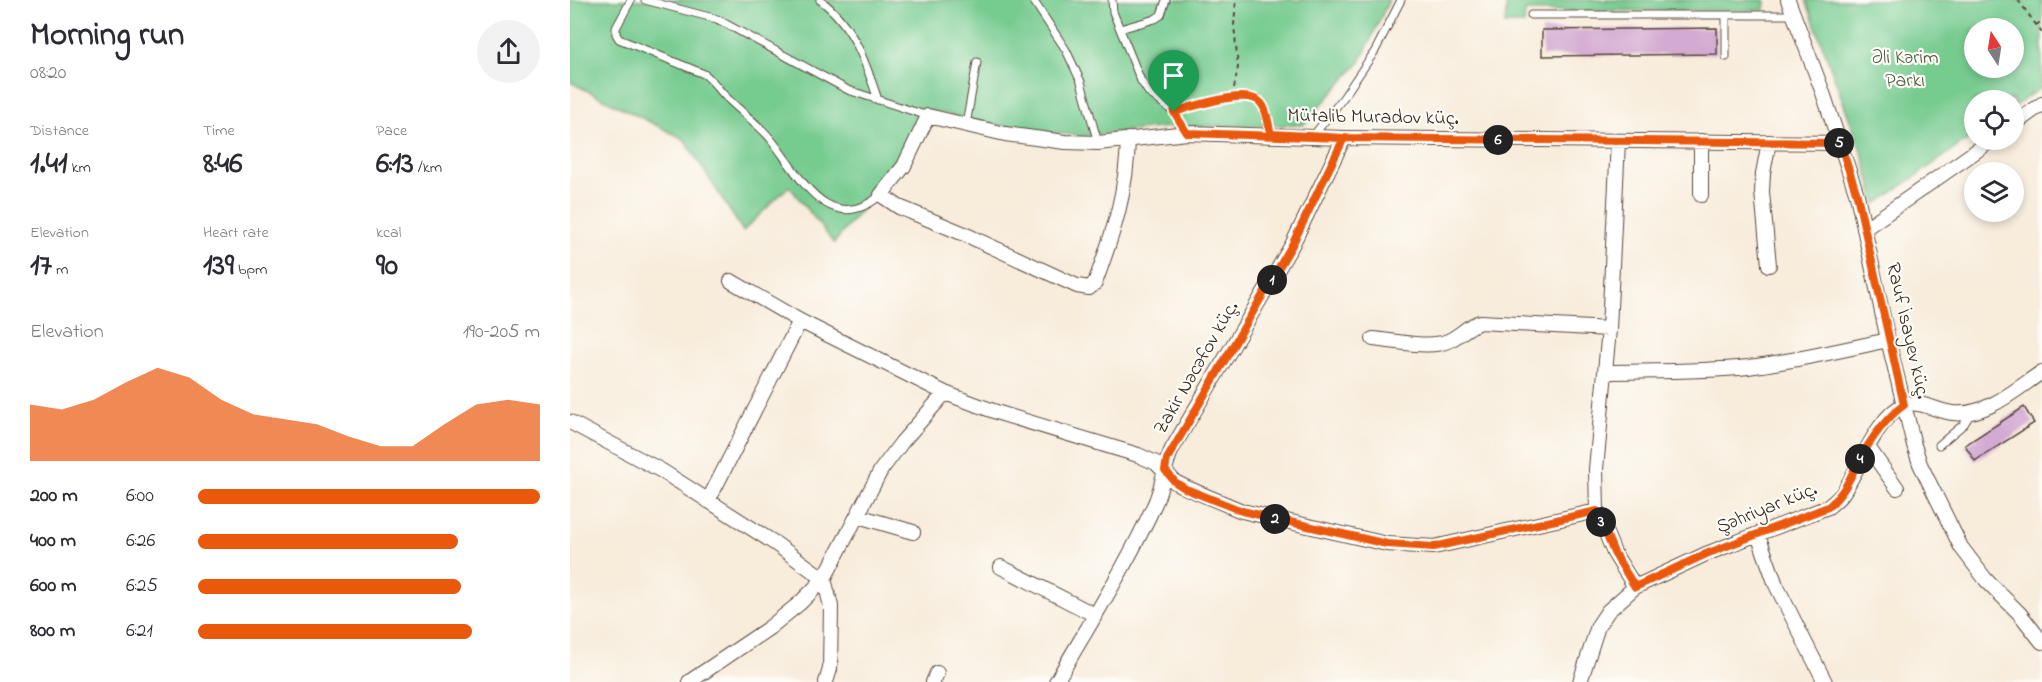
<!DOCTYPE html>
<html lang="en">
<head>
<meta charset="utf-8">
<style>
  body { margin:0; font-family:"Indie Flower",sans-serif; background:#f2f2f3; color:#2b2b33; height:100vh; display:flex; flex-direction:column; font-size:22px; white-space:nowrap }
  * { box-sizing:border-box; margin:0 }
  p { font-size:20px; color:#7c7c81 }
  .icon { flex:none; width:33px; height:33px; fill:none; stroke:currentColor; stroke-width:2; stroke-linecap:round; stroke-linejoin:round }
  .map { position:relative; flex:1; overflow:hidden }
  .details { display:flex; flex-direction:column; background:#fff; width:570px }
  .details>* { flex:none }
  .needle { width:39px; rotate:348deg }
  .controls { position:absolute; left:1394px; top:18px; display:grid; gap:12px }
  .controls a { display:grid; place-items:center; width:60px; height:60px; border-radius:50%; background:#fff; box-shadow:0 3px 9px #0003; font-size:30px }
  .pin { position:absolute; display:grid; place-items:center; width:51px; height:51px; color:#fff; margin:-62px -26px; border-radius:50% 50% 50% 0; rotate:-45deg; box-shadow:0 0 6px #0007 }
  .pin .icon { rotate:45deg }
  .km { position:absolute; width:30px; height:30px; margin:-15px; border-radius:50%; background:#222; color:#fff; font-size:16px; line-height:30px; text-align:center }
  .round { display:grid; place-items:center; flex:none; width:63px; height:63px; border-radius:32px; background:#f2f2f3 }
  .headline { display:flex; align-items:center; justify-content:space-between; height:102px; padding:0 30px }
  h1 { font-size:33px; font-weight:800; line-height:45px }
  .figures { display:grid; grid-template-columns:repeat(3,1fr); gap:9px; height:102px; padding:6px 30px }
  .figures div { display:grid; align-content:center }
  .figures b { font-size:30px; font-weight:800 }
  .figures small { font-size:16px; font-weight:400 }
  .figures p { font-size:16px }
  .chart { height:168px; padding:12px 30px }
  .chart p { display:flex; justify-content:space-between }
  .chart svg { width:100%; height:108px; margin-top:6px; fill:#ea580c; opacity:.7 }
  ul { padding:0 30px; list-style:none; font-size:20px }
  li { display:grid; grid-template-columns:96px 72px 1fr; align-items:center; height:45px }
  li i { height:15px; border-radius:8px; background:#ea580c }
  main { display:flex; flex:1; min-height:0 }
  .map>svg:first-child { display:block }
</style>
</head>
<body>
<main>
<section class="details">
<div class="headline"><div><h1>Morning run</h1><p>08:20</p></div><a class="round"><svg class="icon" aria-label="share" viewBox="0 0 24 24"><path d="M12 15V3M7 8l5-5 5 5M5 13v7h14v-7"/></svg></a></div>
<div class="figures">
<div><p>Distance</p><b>1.41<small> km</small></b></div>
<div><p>Time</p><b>8:46</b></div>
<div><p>Pace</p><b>6:13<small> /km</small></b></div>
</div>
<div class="figures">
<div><p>Elevation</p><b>17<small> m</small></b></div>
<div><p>Heart rate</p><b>139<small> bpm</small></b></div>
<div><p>kcal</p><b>90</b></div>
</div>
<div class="chart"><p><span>Elevation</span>190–205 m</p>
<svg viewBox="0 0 160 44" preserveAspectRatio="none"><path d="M0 44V21L10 23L20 19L30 12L40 6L50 10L60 19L70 25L80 27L90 29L100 34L110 38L120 38L130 29L140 21L150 19L160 21V44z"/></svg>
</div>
<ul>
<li><b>200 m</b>6:00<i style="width:100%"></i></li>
<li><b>400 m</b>6:26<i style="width:76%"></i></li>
<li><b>600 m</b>6:25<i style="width:77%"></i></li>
<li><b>800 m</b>6:21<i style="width:80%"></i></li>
</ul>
</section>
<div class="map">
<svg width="1472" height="682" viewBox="0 0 1472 682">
  <rect width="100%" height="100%" fill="#fdfcf7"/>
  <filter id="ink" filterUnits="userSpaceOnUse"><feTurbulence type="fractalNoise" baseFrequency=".0167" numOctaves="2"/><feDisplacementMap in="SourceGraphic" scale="12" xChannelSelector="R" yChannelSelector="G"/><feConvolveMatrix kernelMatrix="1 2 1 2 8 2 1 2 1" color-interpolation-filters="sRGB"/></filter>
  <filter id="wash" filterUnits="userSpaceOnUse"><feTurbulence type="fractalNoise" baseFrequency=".008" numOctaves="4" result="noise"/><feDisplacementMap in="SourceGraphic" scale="24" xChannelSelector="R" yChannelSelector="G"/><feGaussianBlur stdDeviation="1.35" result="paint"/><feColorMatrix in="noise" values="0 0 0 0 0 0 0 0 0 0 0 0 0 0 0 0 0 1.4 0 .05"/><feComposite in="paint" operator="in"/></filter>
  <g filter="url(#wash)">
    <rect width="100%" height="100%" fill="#f8ecdb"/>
    <path fill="#76cb8f" stroke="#587a56" stroke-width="1.5" fill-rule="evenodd" d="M0 0H819L790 62 733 125 597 127 512 136 429 126 354 109 332 159 264 243 219 186 173 231 114 139 0 82Z
      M937 0H1195L1194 10 955 11 954 24H935Z
      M1236 0H1472V87L1443 107V100H1404V135L1306 204 1293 156ZM1443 28V68H1404V28Z"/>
    <g id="blocks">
      <path fill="#d3aad2" d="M1147 28V54L972 56V30Z
        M1454 407 1464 423 1405 461 1395 445Z"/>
    </g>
  </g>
  <g filter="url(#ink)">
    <use href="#blocks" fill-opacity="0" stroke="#57473a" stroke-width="1.5"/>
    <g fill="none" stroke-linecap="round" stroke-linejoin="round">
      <g stroke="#57473a" stroke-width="9">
        <path id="lane" d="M61 0 46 28V34L49 39 134 74C143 80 148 89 156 97 170 111 187 123 200 138 229 174 258 239 311 195
          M75 0 147 19 278 90 358 116
          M250 0C283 24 296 63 308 100
          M463 0 496 50 511 82 528 143
          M542 0 543 12 571 81 579 93 604 112 617 133
          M961 15H1224
          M1156 15V57
          M550 29 585 19 591 15 596 0
          M604 112C622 107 678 87 691 103 698 111 698 125 701 134
          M396 125 407 62
          M743 136 773 98 805 51 831 0
          M1369 445 1394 424 1401 413"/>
      </g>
      <g stroke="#57473a" stroke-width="16">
        <path id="street" d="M1218 0 1252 90 1287 195 1318 340 1344 445 1350 464 1391 547 1416 580 1450 614 1472 642
          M1443 125 1472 104
          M558 139C557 192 543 234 525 283L519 288 507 286 392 233 329 207 311 195 334 166 358 116 435 134 495 142 528 143 617 133 774 138 1270 143
          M1048 141 1039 329 1026 469 1027 511 1044 553 1065 587
          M1131 141V195
          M1294 229 1422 140
          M1199 265 1192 192 1193 173 1199 142
          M161 281 230 321 375 393 429 413 568 455 586 463 605 482 617 488 672 511 817 544 864 547 1027 511
          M803 339C824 341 860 349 878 341 890 336 897 326 910 322L1039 329
          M1035 372C1082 371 1130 372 1178 367 1225 361 1272 350 1318 340
          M0 422 92 471 206 544 254 579 261 606 260 669 256 682
          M1298 447 1327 488
          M138 501 230 321
          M288 516 343 532
          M1188 535 1206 585 1255 682
          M431 567 525 615
          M119 682 199 628 230 603 254 579 311 470 332 442 375 393
          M363 682 367 673
          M486 682C520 623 558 564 586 501 593 484 594 466 602 449L722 245 774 138
          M1010 682 1028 626 1038 611 1065 587 1136 554 1258 507C1263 503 1268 499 1272 494 1288 472 1307 415 1334 405 1349 399 1368 412 1383 413 1416 417 1446 389 1472 372"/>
      </g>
      <path stroke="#57473a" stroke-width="2" stroke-dasharray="4.5 4.5" stroke-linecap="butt" d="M1448 0 1472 33
        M1466 25 1472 21
        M664 88 668 67 664 25 666 0"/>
      <use href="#lane" stroke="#fff" stroke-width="7"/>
      <use href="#street" stroke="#fff" stroke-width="14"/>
    </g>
  </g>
  <g fill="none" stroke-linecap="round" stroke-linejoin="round" filter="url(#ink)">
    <g stroke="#fff" stroke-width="12">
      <path id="route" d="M604 112 617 133 774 138 722 245 597 459 595 470 605 482 616 489 672 511 817 544 864 547 1027 511 1044 553 1065 587 1136 554 1258 507C1273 494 1279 481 1287 464 1299 442 1314 419 1334 405L1287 195 1270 143 774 138 701 134C698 125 698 111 691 103 678 87 622 107 604 112"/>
    </g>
    <use href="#route" stroke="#ea580c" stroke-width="8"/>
  </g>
  <g text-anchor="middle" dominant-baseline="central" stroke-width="4.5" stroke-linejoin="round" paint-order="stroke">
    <g font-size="20" fill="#4d5a40" stroke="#fdfcf7">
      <text x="1335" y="58">Əli Kərim<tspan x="1335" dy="23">Parkı</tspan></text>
    </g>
    <g font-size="20" fill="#3b2a1e" stroke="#fdfcf7">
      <text transform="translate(803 118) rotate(1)">Mütalib Muradov küç.</text>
      <text transform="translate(1337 331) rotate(77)">Rauf İsayev küç.</text>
      <text transform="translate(627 368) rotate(-60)">Zakir Nəcəfov küç.</text>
      <text transform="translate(1197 509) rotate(-22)">Şəhriyar küç.</text>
    </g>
  </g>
</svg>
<div class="controls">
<a><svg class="needle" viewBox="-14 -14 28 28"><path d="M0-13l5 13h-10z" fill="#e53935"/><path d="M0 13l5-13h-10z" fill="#7c7c81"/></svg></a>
<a><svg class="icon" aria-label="locate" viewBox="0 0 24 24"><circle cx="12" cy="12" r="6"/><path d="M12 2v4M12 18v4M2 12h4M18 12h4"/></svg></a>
<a><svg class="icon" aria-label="layers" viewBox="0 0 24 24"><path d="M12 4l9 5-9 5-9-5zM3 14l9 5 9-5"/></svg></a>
</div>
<div class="pin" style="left:604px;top:112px;background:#1e9e55"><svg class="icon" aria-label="arrive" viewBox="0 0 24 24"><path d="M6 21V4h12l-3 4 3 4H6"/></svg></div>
<b class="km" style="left:702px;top:280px">1</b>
<b class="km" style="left:705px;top:519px">2</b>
<b class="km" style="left:1031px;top:522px">3</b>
<b class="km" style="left:1290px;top:459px">4</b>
<b class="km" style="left:1269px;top:143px">5</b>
<b class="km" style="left:928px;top:140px">6</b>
</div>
</main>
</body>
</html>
